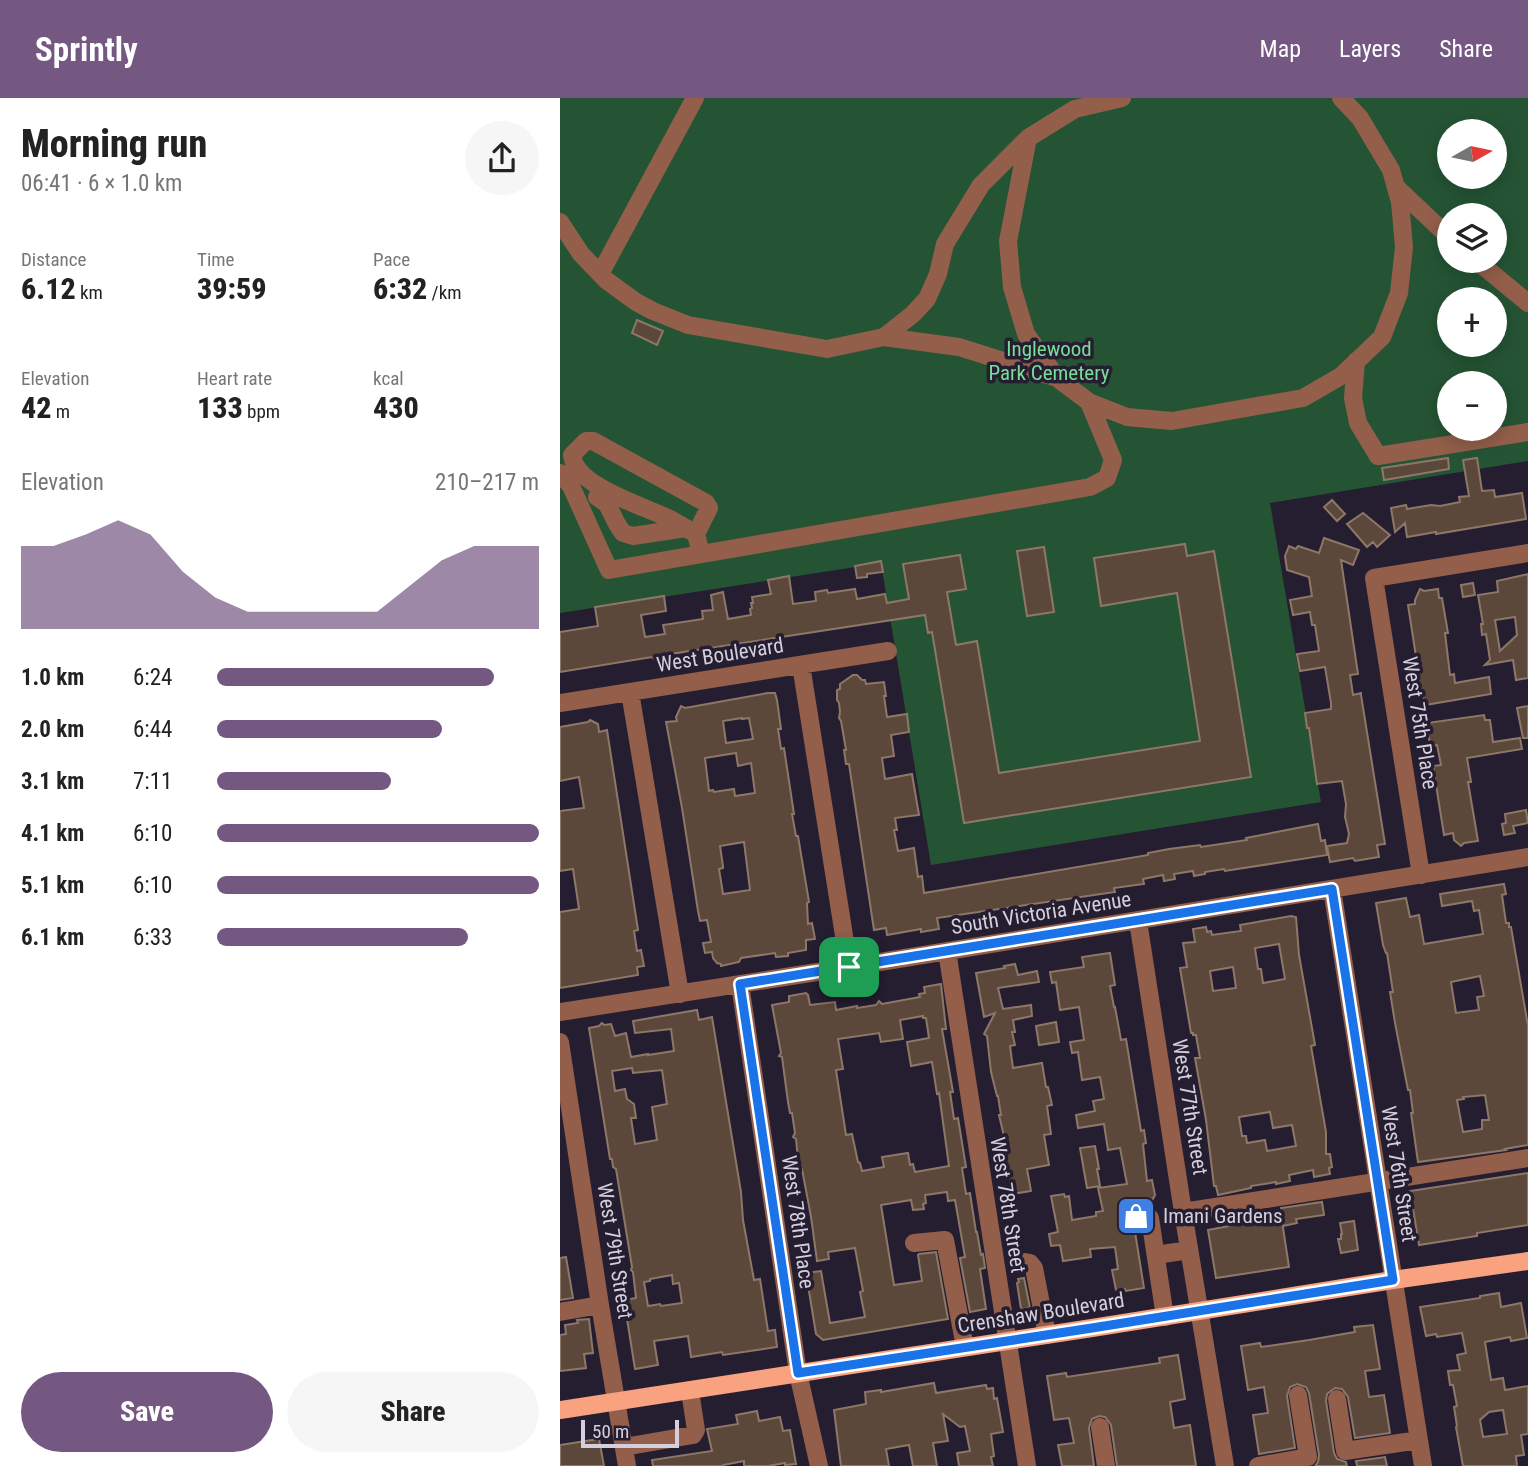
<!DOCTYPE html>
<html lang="en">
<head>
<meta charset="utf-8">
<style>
  body { margin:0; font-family:"Roboto Condensed",sans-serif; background:#f6f6f6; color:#222; height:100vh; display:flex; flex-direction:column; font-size:26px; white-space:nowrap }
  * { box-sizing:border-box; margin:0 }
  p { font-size:23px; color:#767676 }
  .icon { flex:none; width:38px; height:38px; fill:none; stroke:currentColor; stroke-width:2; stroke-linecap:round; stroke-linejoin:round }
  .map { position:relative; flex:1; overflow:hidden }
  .panel { display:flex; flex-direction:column; background:#fff; width:560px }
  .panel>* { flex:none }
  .needle { width:46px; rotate:81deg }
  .buttons { position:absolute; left:877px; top:21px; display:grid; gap:14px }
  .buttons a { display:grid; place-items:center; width:70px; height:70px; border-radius:50%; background:#fff; box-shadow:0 4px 18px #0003; font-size:35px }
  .scale { position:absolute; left:21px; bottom:18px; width:98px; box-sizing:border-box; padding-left:7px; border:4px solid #d3cfdc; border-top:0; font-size:19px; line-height:24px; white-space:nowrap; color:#d3cfdc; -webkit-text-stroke:5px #251e31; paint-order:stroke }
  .pin { position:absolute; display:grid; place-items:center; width:60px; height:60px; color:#fff; margin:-30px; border-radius:14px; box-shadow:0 4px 10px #0006 }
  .round { display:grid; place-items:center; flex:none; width:74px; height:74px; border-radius:37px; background:#f6f6f6 }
  .headline { display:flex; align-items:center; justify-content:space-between; height:119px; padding:0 21px }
  h1 { font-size:38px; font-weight:800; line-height:52px }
  .figures { display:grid; grid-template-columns:repeat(3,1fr); gap:10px; height:119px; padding:7px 21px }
  .figures div { display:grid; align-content:center }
  .figures b { font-size:30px; font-weight:800 }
  .figures small { font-size:19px; font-weight:400 }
  .figures p { font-size:19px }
  .chart { height:196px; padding:14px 21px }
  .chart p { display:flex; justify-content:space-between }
  .chart svg { width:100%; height:126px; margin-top:7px; fill:#745882; opacity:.7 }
  .button { display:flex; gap:14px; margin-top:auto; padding:14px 21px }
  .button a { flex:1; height:80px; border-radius:42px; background:#745882; color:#fff; font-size:28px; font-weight:800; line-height:80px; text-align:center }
  .button a+a { background:#f6f6f6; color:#222 }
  ul { padding:0 21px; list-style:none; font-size:23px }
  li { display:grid; grid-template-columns:112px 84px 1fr; align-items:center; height:52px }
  li i { height:18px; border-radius:9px; background:#745882 }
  header { display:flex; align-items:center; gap:42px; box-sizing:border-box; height:98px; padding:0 35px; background:#745882; color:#fff }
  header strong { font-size:33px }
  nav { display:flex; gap:38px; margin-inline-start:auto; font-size:24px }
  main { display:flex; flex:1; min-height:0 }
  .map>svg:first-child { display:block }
</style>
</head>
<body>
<header>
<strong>Sprintly</strong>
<nav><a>Map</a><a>Layers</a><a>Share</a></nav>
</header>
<main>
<section class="panel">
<div class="headline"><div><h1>Morning run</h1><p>06:41 · 6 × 1.0 km</p></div><a class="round"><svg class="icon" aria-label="share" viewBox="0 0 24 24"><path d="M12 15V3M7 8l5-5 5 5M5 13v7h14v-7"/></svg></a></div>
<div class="figures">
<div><p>Distance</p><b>6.12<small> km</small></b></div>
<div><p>Time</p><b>39:59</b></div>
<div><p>Pace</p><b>6:32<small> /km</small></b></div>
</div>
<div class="figures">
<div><p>Elevation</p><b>42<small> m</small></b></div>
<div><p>Heart rate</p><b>133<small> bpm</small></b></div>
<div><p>kcal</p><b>430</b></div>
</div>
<div class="chart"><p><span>Elevation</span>210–217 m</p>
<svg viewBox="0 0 160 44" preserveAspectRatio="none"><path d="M0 44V15L10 15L20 11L30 6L40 11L50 24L60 33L70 38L80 38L90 38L100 38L110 38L120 29L130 20L140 15L150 15L160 15V44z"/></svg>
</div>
<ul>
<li><b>1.0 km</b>6:24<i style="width:86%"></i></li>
<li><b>2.0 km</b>6:44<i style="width:70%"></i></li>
<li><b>3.1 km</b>7:11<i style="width:54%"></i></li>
<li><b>4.1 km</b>6:10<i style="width:100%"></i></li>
<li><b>5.1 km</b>6:10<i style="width:100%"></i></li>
<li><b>6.1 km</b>6:33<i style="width:78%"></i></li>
</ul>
<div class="button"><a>Save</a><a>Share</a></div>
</section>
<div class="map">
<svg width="968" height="1368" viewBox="0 0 968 1368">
  <rect width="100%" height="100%" fill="#251e31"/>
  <path fill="#255434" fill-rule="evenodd" d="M0 0H968V363L710 405 761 704 371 767 321 465 0 515ZM889 33H934V79H889ZM889 117H934V163H889ZM889 201H934V247H889ZM889 285H934V331H889Z"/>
  <path fill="#5c483a" stroke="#8d7768" stroke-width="2" fill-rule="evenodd" d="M77 222 103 233 97 247 72 235Z
    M888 360 889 371 824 382 822 370Z
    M917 360 922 393 934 392 935 399 962 395 966 421 876 436V434L847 439 845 425 835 434 831 410 846 407 847 411 871 407 880 408 900 404 899 399 909 398 903 362Z
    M772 402 785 416 777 423 764 409Z
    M803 415 830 437 817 449 813 444 807 449 787 426Z
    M764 440 799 452 793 467 781 462 798 576 790 577 793 597 801 595V597L825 746 817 747 819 759 795 763 793 760 770 764 767 748 787 745 789 736 785 719 786 706 782 683 757 686 749 630H747L745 615 771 611V605L765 569 740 573 737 556 759 553 755 527H752L750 514 733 517 730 502 752 498 749 479 727 472 725 458 729 448 736 451 738 448 759 455Z
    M625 446 627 458 654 453 691 679 404 725 372 534 368 535 365 517 98 558 96 563 92 559 0 574V534L38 528 35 509 104 498 106 513 81 517 85 539 105 536 103 527 143 521 142 513 153 512 151 497 163 494 168 521 191 517 190 511 192 510 191 505H193L192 499 211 496 208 482 229 478 233 506 256 503 255 494 267 492 268 495 295 491 297 501 325 496 327 505 349 501 343 466 400 457 406 491 387 494 396 547 417 543 439 675 640 643 617 495 541 508 534 460Z
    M484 449 494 514 467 518 457 453Z
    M321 463 323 474 307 476V479L297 480 295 468Z
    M968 476V580L956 582 953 562 925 567 930 562 926 536 922 537 921 526H923L918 497 938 494 937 483ZM955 519 957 537 940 553 935 522Z
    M913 485 915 497 903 499 901 487Z
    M860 491 864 493 878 491 879 500H882L888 535H885L890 577 894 576 895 585 929 579 931 596 865 607 862 592 858 586 859 578 848 507 855 506V502Z
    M293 577H297L302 582H305L306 586 324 584 326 598H324L327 619 347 616 349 634 331 637 334 658 322 660 325 681 352 676 359 717 335 720 337 732H334L338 753 354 750 358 779 362 778 364 795 588 757V755L609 751 640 747 641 749 687 742 686 740 758 726 761 743 765 742 767 757 665 773 664 771 645 774V776L634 778 633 773 614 776 615 781 604 783 603 777 583 781 584 786 554 790 555 794 377 820 379 831 361 834V831L327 837 326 830 314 832 289 666H286L284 652H286L281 623 279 620 280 614 279 605 277 602V592L280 591V586Z
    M208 595H215L217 602 221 631H218L221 651 224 650 234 716H232L236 738H238L249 804 247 805 248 826 252 825 255 841 246 842V852L228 855V858L216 859 215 855 181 860 179 864 161 868V866L157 865 153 860 152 854 145 855 143 845 151 844 147 822 140 823 138 813 122 710 106 624 117 623 116 619 121 608 125 610ZM182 620V621L189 620 193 641 166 645 163 623ZM176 655 178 668 191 665 195 695 175 698 174 691 154 694 153 692 149 693 145 660ZM184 744 190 792 163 796 159 771 163 770V768L160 748Z
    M968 608V640H963L957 610Z
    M924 617 925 622H930L933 644 960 640 962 651 907 660 911 684H908L918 743 904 745 901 748 894 742 893 735 884 737 873 668 881 667 877 647 870 648 867 625Z
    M30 622 38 626 39 634 47 632 78 832 74 833 77 853 81 852 84 868 77 869 78 877 0 890V814L19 811 13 771 0 773V713L24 710 19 679 0 683V629L28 624Z
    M966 712 968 725 953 728 955 735 944 737 942 726 946 725 945 716Z
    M944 786 946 796 942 797 946 825H949V829H951L968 928V1047L945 1051 946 1052 858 1064 851 1015H853L850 992H848L835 925 830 894H833L827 855H826L823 847 816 805 846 800 850 819 859 817 864 846 923 836 919 812 914 813 912 803 882 808 880 796ZM920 878 924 898 917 899 919 912 896 915 891 884ZM925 997 929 1022H922V1031L903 1034 897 1002 904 1001 903 999Z
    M731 818 736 819 739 857 755 947 751 948 766 1034V1056H770L772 1069 769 1070 770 1076 754 1079 753 1072 729 1077 730 1083 716 1086V1084L691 1088V1090L658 1097 656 1088H654L646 1022 635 960H640L636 937H633V935H631L620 870 627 869 623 845 635 844 633 831 646 829 647 834 651 833 652 837 681 833 680 827ZM719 846 725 881 703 885 701 871H698L695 850ZM673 869 676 890 653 893 650 873ZM710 1014 713 1030 732 1027 736 1048 707 1053 705 1042 687 1045 686 1038H682L679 1019Z
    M550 855 555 887 550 888 554 909H555L561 942 566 941 581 1033 584 1032 586 1045 583 1046 587 1083 592 1082 595 1097 590 1106 571 1109 584 1190 566 1193 565 1191 556 1192 552 1172 558 1171 555 1149 530 1151 531 1159 503 1163 500 1147 491 1148 489 1136 498 1134 491 1098 504 1096 505 1099 509 1098 512 1122 536 1118V1114L543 1113 538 1090 567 1086 560 1050 548 1052 544 1026 518 1030 516 1017 535 1013 533 1003 544 1001 540 979 522 982 518 954 512 955 510 944 524 942 519 909 500 912 496 884 492 885 490 874 524 869 522 859Z
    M455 866 458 877 477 873 479 884 438 890 443 911 471 907 472 918 453 922 455 934H452L455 947 450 948 453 970 482 965 486 989H488L492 1007 487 1008 491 1036 484 1037 489 1067 467 1071 471 1093 452 1096 443 1047H446L439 1017H441L438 998H437L431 974 427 938 424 936 435 915 424 919 416 875 445 870 444 868Z
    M381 886 386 931H382L393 994H390L394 1021 398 1020 406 1069 402 1070 406 1096 410 1095 416 1134H417L421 1157 423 1156 425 1170 420 1171 426 1211 410 1214 400 1160 405 1159 395 1102 388 1103 387 1094 365 1097 366 1105 363 1106 364 1111 353 1112 351 1102 321 1107 334 1187 362 1183 358 1157 359 1156 376 1154 388 1221 263 1242 256 1236 246 1175 261 1173 270 1225 305 1219 300 1194 303 1193 295 1150 268 1154 269 1161 257 1163 251 1119 242 1071 239 1072 236 1041 233 1039 235 1035 232 1015H230L228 1004 222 959 219 958 221 955 212 907 229 904V898L246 895 248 897 250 907 275 904 276 912 297 908V910L316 907 319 903 322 906 360 899 359 896 365 895 364 889ZM363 918V920H366L369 940 347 944 351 968 372 964 377 996 379 995 389 1068 355 1074 353 1066 350 1067 348 1055 322 1059 324 1069 302 1073 300 1065 298 1064 292 1036 286 1037 276 972 283 971 278 941 319 935 321 944 343 941 340 922Z
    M137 912 139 922 152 919 181 1094 183 1122 194 1182 200 1181 208 1233 215 1232 217 1249 163 1257 162 1254 131 1259 128 1238 94 1243 98 1267 75 1271 64 1202 76 1200 73 1174 71 1172 72 1169 56 1071 53 1069 52 1061H50L29 930 39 928 42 925 44 927 51 926 55 938 66 935 71 959 88 956V957L114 953 111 931 75 935 73 923ZM72 970 73 975 102 972 107 1006 92 1009 97 1042 75 1046 71 1020H76L74 1006 67 1001 65 991 55 993 52 973ZM112 1177 113 1186 119 1185 122 1205 101 1208 100 1206 88 1208 84 1184 90 1183V1181Z
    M496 924 499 944 479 947 476 928Z
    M535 1048 539 1071H537L540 1088 527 1090 520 1050Z
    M968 1075V1127L917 1135V1138L859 1147 850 1093Z
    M762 1104 764 1117 736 1121 737 1125 723 1128 721 1110Z
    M695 1123 696 1127 722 1123 729 1169 656 1180 648 1132Z
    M794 1123 798 1152 781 1155 778 1141H781V1136H782L780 1125Z
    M6 1159 13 1200 0 1202V1160Z
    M464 1180 470 1210 461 1211 457 1185 459 1184 458 1181Z
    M939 1195 941 1209 961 1205 967 1240 951 1243 950 1239 925 1244 931 1282 943 1280 945 1292 968 1288V1336L961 1337 964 1357 956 1358 957 1368H903L896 1329 897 1328 894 1309 897 1308 893 1287H890L888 1273 900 1272 897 1257 906 1255 902 1235 877 1239 876 1236 866 1238 860 1209 920 1200V1198ZM943 1312 947 1336 923 1339 920 1322 929 1314Z
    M29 1221 33 1255 24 1256 26 1270 0 1273V1237L6 1236 5 1227 18 1225 17 1222Z
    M813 1227 820 1271 805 1273 809 1299 824 1297 830 1335 795 1340 788 1299 782 1291 775 1290 767 1296 766 1303 774 1355 777 1361 786 1364 787 1368H755L758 1364 759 1357 749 1295 746 1289 737 1286 730 1289 727 1298 735 1350 699 1356 693 1317 708 1315 704 1289 688 1292 681 1248 700 1245 701 1249 749 1242 795 1234 794 1229Z
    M618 1257 625 1301 610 1304 614 1330 630 1327 636 1368H557L551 1327 545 1319 539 1318 532 1321 529 1330 534 1368H502L498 1347 514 1345 509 1320 494 1322 487 1278 506 1275 507 1279 600 1265 599 1260Z
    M374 1285 376 1295 426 1287 427 1291 433 1290 434 1301 437 1300 443 1334 431 1336 434 1358 431 1359 433 1368H399L397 1355 410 1353 405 1328 400 1329 383 1316 388 1343 373 1345 377 1368H353L349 1347 326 1351 329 1368H281L274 1312 306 1306 305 1294 321 1292V1294Z
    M197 1313 199 1323 220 1319 223 1333 230 1332 236 1366 225 1367V1365L208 1368H184V1363L163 1367V1368H93L92 1362 152 1353 147 1331 178 1326 176 1317Z
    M39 1341 44 1368H0V1347Z
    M825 1359 827 1368H797L796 1363Z"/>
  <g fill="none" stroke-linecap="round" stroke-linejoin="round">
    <path stroke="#935f4b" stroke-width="18" d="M468 40 448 143 452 189 466 236 497 280
      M836 89 889 139
      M0 124 21 156 46 182 76 204 93 213 128 227 267 251 324 239 399 249 497 280 529 304 553 362 547 380 530 389 49 472 11 388 0 375
      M917 163 968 205
      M40 176 135 0
      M324 239 353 216 367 201 378 176 385 146 421 87 468 40 515 11 562 0
      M796 263 793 300 798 325 818 358 968 334
      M529 304 567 319 612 323 743 300 781 278 822 239 839 195 844 149 840 104 831 72 800 20 781 0
      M37 399 47 406 57 426 63 435 73 438 126 430
      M136 436C127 431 118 425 108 420 83 408 15 388 12 357L26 343H33L146 405 149 410 136 436 141 456
      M241 567 289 869
      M70 594 120 896
      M0 605 328 553
      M861 777 814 480 968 455
      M772 791 863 1368
      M578 823 623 1114 665 1368
      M387 853 467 1368
      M180 886 238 1275 259 1368
      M0 914 289 869 968 759
      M0 944 40 1207 67 1368
      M623 1114 968 1060
      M590 1120 605 1219
      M354 1145 385 1142 405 1249
      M596 1157 629 1152
      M465 1164 470 1165 474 1170 487 1237
      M0 1214 40 1207
      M777 1301 785 1353 859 1342
      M540 1329 546 1368
      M64 1349 133 1337 136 1332 130 1293
      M698 1368 748 1359 738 1297"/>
    <path stroke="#f8a280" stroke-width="18" d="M0 1312 532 1230 833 1182 968 1163"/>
  </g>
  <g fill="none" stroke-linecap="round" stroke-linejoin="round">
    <g stroke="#fff" stroke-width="14">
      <path id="route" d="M772 791 833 1182 532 1230 238 1275 180 886Z"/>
    </g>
    <use href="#route" stroke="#1a73e8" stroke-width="9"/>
  </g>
  <defs>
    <g id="shop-square" transform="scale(2.0125)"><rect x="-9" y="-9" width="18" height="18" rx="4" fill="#3f7fe0" stroke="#251e31"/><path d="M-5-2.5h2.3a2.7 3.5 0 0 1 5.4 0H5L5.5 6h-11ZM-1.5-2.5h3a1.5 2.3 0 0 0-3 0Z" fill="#fff"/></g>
  </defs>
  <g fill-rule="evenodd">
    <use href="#shop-square" x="576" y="1118"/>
  </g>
  <g text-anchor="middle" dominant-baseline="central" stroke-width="7" stroke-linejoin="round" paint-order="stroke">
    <g font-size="21" fill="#78dd98" stroke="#251e31">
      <text x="489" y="251">Inglewood<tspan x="489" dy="24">Park Cemetery</tspan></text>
    </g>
    <g font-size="21" fill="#d3cfdc" stroke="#251e31">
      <text transform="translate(160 557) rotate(-9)">West Boulevard</text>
      <text transform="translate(860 625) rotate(81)">West 75th Place</text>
      <text transform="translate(481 815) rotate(-9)">South Victoria Avenue</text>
      <text transform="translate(630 1009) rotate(81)">West 77th Street</text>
      <text transform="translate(839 1076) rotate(81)">West 76th Street</text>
      <text transform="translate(448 1107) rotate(81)">West 78th Street</text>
      <text transform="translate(238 1124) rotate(82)">West 78th Place</text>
      <text transform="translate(55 1153) rotate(81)">West 79th Street</text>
      <text transform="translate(481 1215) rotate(-9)">Crenshaw Boulevard</text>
    </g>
    <g font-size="21" fill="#d3cfdc" stroke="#251e31" text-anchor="start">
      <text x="603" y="1118">Imani Gardens</text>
    </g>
  </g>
</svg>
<div class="buttons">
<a><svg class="needle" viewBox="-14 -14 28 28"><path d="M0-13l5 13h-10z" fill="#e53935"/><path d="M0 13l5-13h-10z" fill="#767676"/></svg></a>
<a><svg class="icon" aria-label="layers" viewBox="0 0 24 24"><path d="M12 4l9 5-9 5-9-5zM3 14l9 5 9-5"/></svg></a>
<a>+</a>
<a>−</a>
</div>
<div class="scale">50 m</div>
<div class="pin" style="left:289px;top:869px;background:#1e9e55"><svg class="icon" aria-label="arrive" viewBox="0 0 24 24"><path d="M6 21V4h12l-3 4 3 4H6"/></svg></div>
</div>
</main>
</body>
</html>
